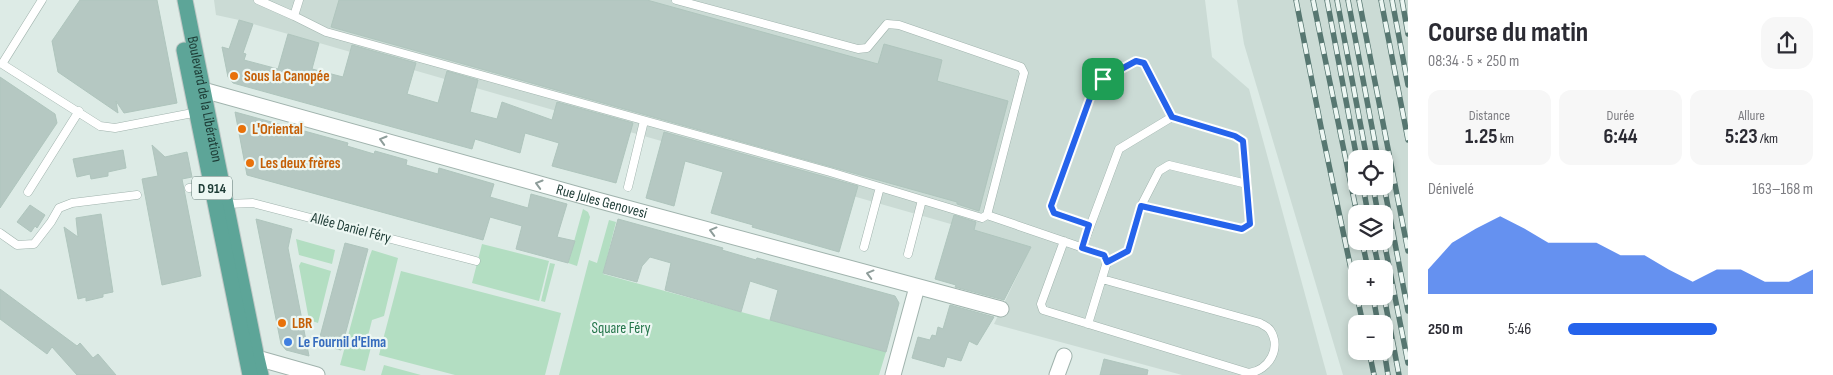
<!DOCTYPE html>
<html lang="fr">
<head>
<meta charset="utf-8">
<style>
  body { margin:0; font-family:"Sofia Sans Condensed",sans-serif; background:#f7f7f7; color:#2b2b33; height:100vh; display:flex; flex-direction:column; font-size:19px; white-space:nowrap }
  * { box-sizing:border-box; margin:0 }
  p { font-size:16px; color:#7c7c81 }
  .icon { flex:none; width:28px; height:28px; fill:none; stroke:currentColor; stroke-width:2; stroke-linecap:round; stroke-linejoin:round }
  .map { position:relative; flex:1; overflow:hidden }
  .panel { display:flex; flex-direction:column; background:#fff; width:425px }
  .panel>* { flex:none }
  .controls { position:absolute; left:1348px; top:150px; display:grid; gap:10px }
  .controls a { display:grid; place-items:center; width:45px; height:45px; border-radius:10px; background:#fff; box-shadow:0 2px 8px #0003; font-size:25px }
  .pin { position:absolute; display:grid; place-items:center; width:42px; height:42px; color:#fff; margin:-21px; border-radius:10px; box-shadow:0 2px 8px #0006 }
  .round { display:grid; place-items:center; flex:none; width:52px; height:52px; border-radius:15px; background:#f7f7f7 }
  .head { display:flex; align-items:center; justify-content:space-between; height:85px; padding:0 20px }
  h1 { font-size:28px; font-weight:700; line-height:38px }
  .stats { display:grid; grid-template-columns:repeat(3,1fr); gap:8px; height:85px; padding:5px 20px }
  .stats div { display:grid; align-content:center; border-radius:12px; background:#f7f7f7; text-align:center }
  .stats b { font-size:21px; font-weight:700 }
  .stats small { font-size:14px; font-weight:400 }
  .stats p { font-size:14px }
  .chart { height:140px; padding:10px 20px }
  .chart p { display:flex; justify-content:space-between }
  .chart svg { width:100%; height:90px; margin-top:5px; fill:#2563eb; opacity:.7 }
  ul { padding:0 20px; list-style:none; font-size:16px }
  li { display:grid; grid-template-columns:80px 60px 1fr; align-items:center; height:38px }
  li i { height:12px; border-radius:6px; background:#2563eb }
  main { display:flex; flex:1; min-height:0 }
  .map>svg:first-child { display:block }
</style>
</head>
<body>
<main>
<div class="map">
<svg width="1408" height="375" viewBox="0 0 1408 375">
  <rect width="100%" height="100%" fill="#ddebe6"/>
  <path fill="#cbdbd5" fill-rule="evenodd" d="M214 0H1205L1212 57 1249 89 1327 375H1182L994 324 1031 247 239 20 216 15Z
    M1237 0H1408V375H1343L1244 44ZM1356 159H1384V186H1356ZM1356 214H1384V241H1356ZM1356 269H1384V296H1356ZM1356 324H1384V351H1356Z"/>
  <path fill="#b3dec2" d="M583 209 588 212 590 217 577 266 568 263Z
    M609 220 616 222 603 274 886 352 879 375H559L589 260 597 263Z
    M296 239 335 250 332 264 299 255Z
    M482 244 549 261 539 301 472 283Z
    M372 250 398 258 384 316 372 320 367 340 372 343 365 371 340 365 369 258Z
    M301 262 331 271 318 323 309 320 299 266Z
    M550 263 555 264 545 302 541 301Z
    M401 271 561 313 545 375H455L379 355Z
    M384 365 421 375H381Z"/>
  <path fill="#b5c8c2" stroke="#afc5bd" d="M80 0H157L177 103 124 113 116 101 118 113 58 72 52 41Z
    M339 0H647L878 64 884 44 942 60 937 81 1008 101 979 211 957 204V202L331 27Z
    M239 20 253 24 243 53 246 54 244 60 278 69 288 34 319 43 312 69 343 77 352 45 416 63 407 94 438 103 447 71 478 80 470 112 497 119 502 102 552 120 557 102 633 123 616 183 552 166 559 143 525 133 520 153 475 139 472 149 233 83 228 77 222 47 229 49Z
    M0 77 55 114 57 123 0 208Z
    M235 112 348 143 347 146 374 154 375 151 407 160 406 165 438 174 439 168 494 184 490 197 528 208 531 194 567 204 557 237 575 241 568 263 516 249 522 226 490 217 483 240 247 175Z
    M664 132 858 186 839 252 752 227 753 225 711 213 723 172 685 161 674 206 646 198Z
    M152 145 165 157 187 152 192 177 182 179 201 276 162 285 142 179 158 176Z
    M123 150 126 168 108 172V176L91 179 90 174 77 177 73 159Z
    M30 205 45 215 37 228 35 226 31 232 17 222Z
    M101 214 113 292 103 294V297L86 301V297L78 299 64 227 78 237 76 218Z
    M954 215 976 222 974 230 1031 247 1004 300 955 287 956 285 935 279Z
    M256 219 292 229 288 248 309 356 286 350 281 344Z
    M618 219 723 248 722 250 756 260 757 258 895 296 899 303 886 352 770 320 778 290 750 281 741 312 665 290 671 263 650 257 642 266 637 282 603 273Z
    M345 243 368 249 341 350 318 344Z
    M0 289 77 346 80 343 93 358 98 354 116 375H77L52 347 47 354 0 319Z
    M950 305 994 317 977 345 969 341 961 361 947 357 944 367 912 358 918 337 930 340 932 335 936 336 938 327 943 329Z
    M1104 359 1148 370 1147 375H1100Z"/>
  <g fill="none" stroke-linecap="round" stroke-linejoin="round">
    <g stroke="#a0b3ad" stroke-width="9">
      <path id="lane" d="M42 0 2 64 100 126 115 128 198 112
        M258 0 294 16 326 32 830 172 982 218 987 215 1024 73 1021 67 899 25 887 24 867 48 858 49 676 0
        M294 16 299 0
        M628 187 644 121
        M189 188 213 185
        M28 192 79 111
        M226 204 253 203 476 261
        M987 215 1104 255 1107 262 1088 324
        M1089 225 1054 213 1051 206 1094 87 1103 79 1136 61 1144 63 1172 117
        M0 233 17 245 34 244 51 222 59 208 72 203 137 195
        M1064 241 1041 304 1043 310 1249 373C1269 370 1282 348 1270 330 1268 327 1263 325 1260 323L1102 279
        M864 247 880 187
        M1082 248 1119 149 1172 117 1235 136 1243 141 1247 184
        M908 254 922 200
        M1107 262 1128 251 1141 206 1159 171 1169 165 1247 184 1250 224 1242 229 1141 206"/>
    </g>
    <g stroke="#a0b3ad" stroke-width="17">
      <g id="street">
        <path id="s1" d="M203 90 597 200 1001 309"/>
        <path d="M257 358 317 375"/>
        <path d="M893 375 917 287"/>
        <path d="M1057 375 1064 356"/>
      </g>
    </g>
    <g stroke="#c0c8c6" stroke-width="17">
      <g id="primary">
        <path id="s2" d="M185 0 257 358 261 375"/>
        <path d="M184 50 250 375"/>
      </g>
    </g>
    <use href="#lane" stroke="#fff" stroke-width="8"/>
    <use href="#street" stroke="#fff" stroke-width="15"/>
    <use href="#primary" stroke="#5da598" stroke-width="15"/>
    <g stroke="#577771" stroke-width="5.5">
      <path id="rail" d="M1296 0 1322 132 1356 293
        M1313 0 1357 214
        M1327 0 1357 159
        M1337 0 1367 159
        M1348 0 1378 159
        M1359 0 1408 251
        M1381 0 1408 140
        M1392 0 1408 85
        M1402 0 1408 34
        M1363 186 1368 214
        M1373 186 1378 214
        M1384 186 1408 311
        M1362 241 1368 269
        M1373 241 1379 269
        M1384 241 1408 363
        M1357 296 1363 324
        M1373 296 1378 324
        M1384 296 1399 375
        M1384 350 1388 375
        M1369 351 1374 375"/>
    </g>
    <use href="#rail" stroke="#edf7f3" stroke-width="4" stroke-dasharray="11" stroke-linecap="butt"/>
  </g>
  <defs><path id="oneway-chevron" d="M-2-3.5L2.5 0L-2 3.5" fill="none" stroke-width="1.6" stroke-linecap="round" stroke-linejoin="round" transform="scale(1.25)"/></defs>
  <g stroke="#8e9d9a">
    <use href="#oneway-chevron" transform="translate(383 140) rotate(-164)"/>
    <use href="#oneway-chevron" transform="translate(539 184) rotate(-164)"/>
    <use href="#oneway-chevron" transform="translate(713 231) rotate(-165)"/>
    <use href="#oneway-chevron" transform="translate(870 274) rotate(-165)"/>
  </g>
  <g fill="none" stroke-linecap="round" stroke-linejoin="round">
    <g stroke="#fff" stroke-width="10">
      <path id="route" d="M1136 61 1144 63 1172 117 1235 136 1243 141 1250 224 1242 229 1141 206 1128 251 1107 262 1104 255 1082 248 1089 225 1054 213 1051 206 1094 87 1103 79Z"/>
    </g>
    <use href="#route" stroke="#2563eb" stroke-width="6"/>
  </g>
  <g fill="#e8710a" stroke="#edf7f3" stroke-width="2">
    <circle cx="234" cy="76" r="5"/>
    <circle cx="242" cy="129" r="5"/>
    <circle cx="250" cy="163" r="5"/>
    <circle cx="282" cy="323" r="5"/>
  </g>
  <circle fill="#3f7fe0" stroke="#edf7f3" stroke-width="2" cx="288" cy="342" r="5"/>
  <g text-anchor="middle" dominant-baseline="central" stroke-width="4.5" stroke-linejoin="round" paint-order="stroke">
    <rect fill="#edf7f3" stroke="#5b736e" stroke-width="1" x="192" y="176.5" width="40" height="23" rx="4"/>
    <g font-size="14" font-weight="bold" fill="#1d3b35">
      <text x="212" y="188">D 914</text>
    </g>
    <g font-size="15" font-weight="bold" fill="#c56008" stroke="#edf7f3" text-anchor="start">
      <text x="244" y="76">Sous la Canopée</text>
      <text x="252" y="129">L'Oriental</text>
      <text x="260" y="163">Les deux frères</text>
      <text x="292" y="323">LBR</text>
    </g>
    <g font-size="15" fill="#1d3b35" stroke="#edf7f3">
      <text stroke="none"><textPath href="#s2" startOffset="101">Boulevard de la Libération</textPath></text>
      <text stroke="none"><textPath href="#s1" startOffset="414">Rue Jules Genovesi</textPath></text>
      <text transform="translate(351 228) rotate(15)">Allée Daniel Féry</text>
    </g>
    <g font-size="15" fill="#24754a" stroke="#edf7f3">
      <text x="621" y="328">Square Féry</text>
    </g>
    <g font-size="15" font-weight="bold" fill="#366cbe" stroke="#edf7f3" text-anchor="start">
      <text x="298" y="342">Le Fournil d'Elma</text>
    </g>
  </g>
</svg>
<div class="controls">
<a><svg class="icon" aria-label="locate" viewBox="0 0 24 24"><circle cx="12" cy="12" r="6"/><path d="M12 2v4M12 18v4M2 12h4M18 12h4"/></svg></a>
<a><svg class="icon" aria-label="layers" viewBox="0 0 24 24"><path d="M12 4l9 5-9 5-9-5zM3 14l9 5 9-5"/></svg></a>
<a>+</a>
<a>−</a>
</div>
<div class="pin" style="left:1103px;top:79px;background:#1e9e55"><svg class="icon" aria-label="arrive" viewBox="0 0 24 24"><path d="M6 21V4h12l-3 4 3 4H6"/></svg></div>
</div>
<section class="panel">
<div class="head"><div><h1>Course du matin</h1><p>08:34 · 5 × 250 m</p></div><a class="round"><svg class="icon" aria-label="share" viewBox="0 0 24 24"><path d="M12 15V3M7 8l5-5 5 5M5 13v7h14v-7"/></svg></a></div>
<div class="stats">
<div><p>Distance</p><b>1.25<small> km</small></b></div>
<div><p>Durée</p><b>6:44</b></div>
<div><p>Allure</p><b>5:23<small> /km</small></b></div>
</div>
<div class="chart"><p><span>Dénivelé</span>163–168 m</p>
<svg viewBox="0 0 160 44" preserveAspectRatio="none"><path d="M0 44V32L10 19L20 12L30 6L40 12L50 19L60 19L70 19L80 25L90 25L100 32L110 38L120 32L130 32L140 38L150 38L160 32V44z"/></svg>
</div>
<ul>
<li><b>250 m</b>5:46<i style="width:61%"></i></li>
</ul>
</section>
</main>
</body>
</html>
